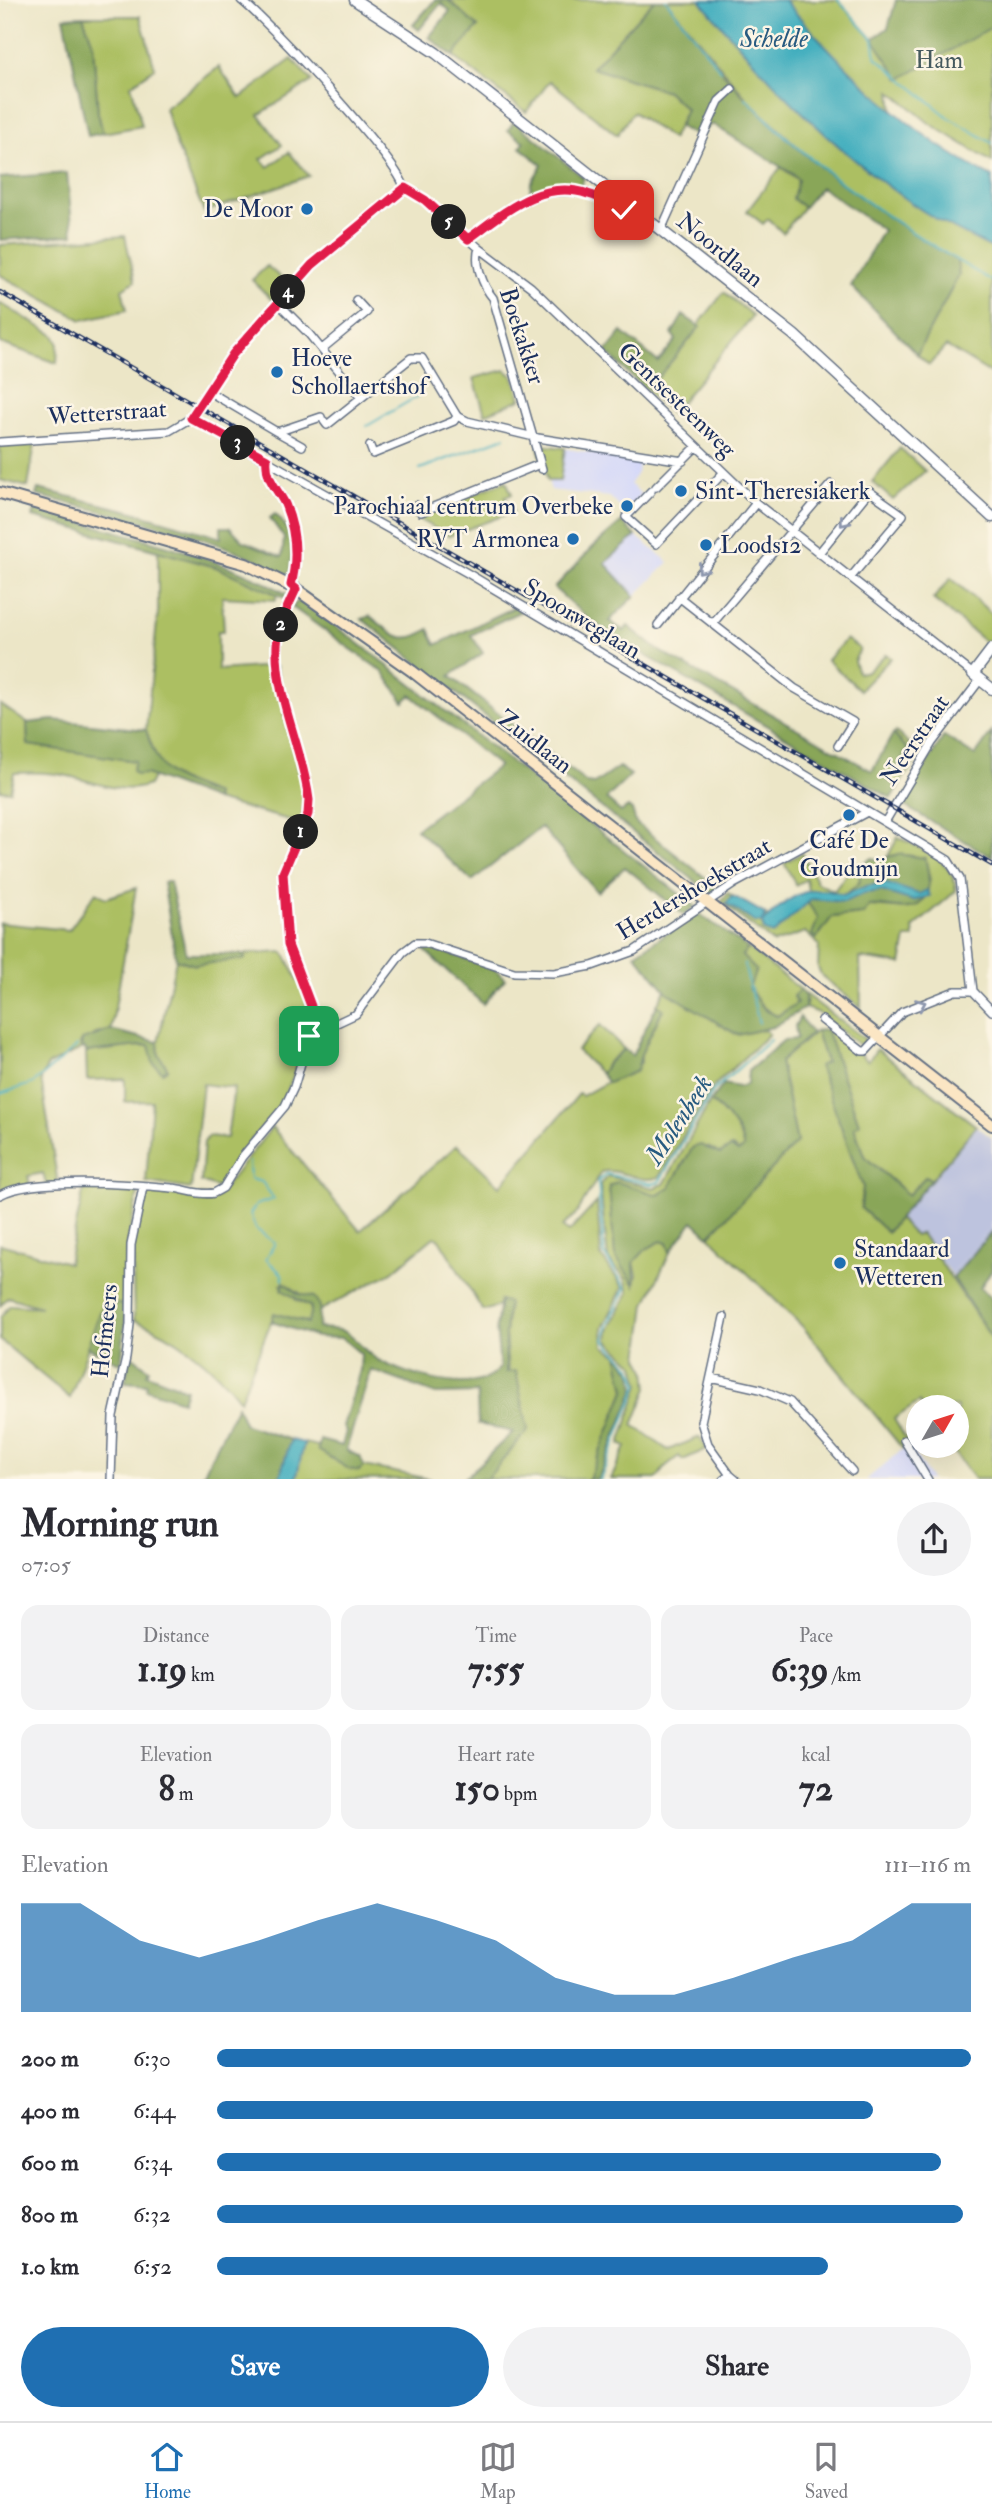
<!DOCTYPE html>
<html lang="en">
<head>
<meta charset="utf-8">
<style>
  body { margin:0; font-family:"IM FELL Double Pica",serif; background:#f2f2f3; color:#2b2b33; height:100vh; display:flex; flex-direction:column; font-size:26px; white-space:nowrap }
  * { box-sizing:border-box; margin:0 }
  p { font-size:23px; color:#7c7c81 }
  .icon { flex:none; width:38px; height:38px; fill:none; stroke:currentColor; stroke-width:2; stroke-linecap:round; stroke-linejoin:round }
  .map { position:relative; height:1479px; overflow:hidden }
  .panel { display:flex; flex-direction:column; background:#fff; flex:1 }
  .panel>* { flex:none }
  .needle { width:46px; rotate:51deg }
  .controls { position:absolute; left:906px; top:1395px; display:grid; gap:14px }
  .controls a { display:grid; place-items:center; width:63px; height:63px; border-radius:50%; background:#fff; box-shadow:0 7px 28px #0002; font-size:35px }
  .pin { position:absolute; display:grid; place-items:center; width:60px; height:60px; color:#fff; margin:-30px; border-radius:14px; box-shadow:0 4px 10px #0006 }
  .km { position:absolute; width:35px; height:35px; margin:-18px; border-radius:50%; background:#222; color:#fff; font-size:19px; line-height:35px; text-align:center }
  .round { display:grid; place-items:center; flex:none; width:74px; height:74px; border-radius:37px; background:#f2f2f3 }
  .summary { display:flex; align-items:center; justify-content:space-between; height:119px; padding:0 21px }
  h1 { font-size:38px; font-weight:800; line-height:52px }
  .stats { display:grid; grid-template-columns:repeat(3,1fr); gap:10px; height:119px; padding:7px 21px }
  .stats div { display:grid; align-content:center; border-radius:18px; background:#f2f2f3; text-align:center }
  .stats b { font-size:35px; font-weight:800 }
  .stats small { font-size:19px; font-weight:400 }
  .stats p { font-size:19px }
  .chart { height:196px; padding:14px 21px }
  .chart p { display:flex; justify-content:space-between }
  .chart svg { width:100%; height:126px; margin-top:7px; fill:#1f6fb2; opacity:.7 }
  .action { display:flex; gap:14px; margin-top:auto; padding:14px 21px }
  .action a { flex:1; height:80px; border-radius:42px; background:#1f6fb2; color:#fff; font-size:28px; font-weight:800; line-height:80px; text-align:center }
  .action a+a { background:#f2f2f3; color:#2b2b33 }
  ul { padding:0 21px; list-style:none; font-size:23px }
  li { display:grid; grid-template-columns:112px 84px 1fr; align-items:center; height:52px }
  li i { height:18px; border-radius:9px; background:#1f6fb2 }
  .tabs { display:flex; justify-content:space-around; align-items:center; height:98px; border-top:2px solid #e1e1e2; background:#fff; font-size:19px; color:#7c7c81 }
  .tabs a { display:grid; justify-items:center; gap:4px }
  .tabs .on { color:#1f6fb2 }
  .map>svg:first-child { display:block }
</style>
</head>
<body>
<div class="map">
<svg width="992" height="1480" viewBox="0 0 992 1480">
  <rect width="100%" height="100%" fill="#fcf5e5"/>
  <filter id="ink" filterUnits="userSpaceOnUse"><feTurbulence type="fractalNoise" baseFrequency=".0143" numOctaves="2"/><feDisplacementMap in="SourceGraphic" scale="14" xChannelSelector="R" yChannelSelector="G"/><feConvolveMatrix kernelMatrix="1 2 1 2 8 2 1 2 1" color-interpolation-filters="sRGB"/></filter>
  <filter id="wash" filterUnits="userSpaceOnUse"><feTurbulence type="fractalNoise" baseFrequency=".00686" numOctaves="4" result="noise"/><feDisplacementMap in="SourceGraphic" scale="28" xChannelSelector="R" yChannelSelector="G"/><feGaussianBlur stdDeviation="1.57" result="paint"/><feColorMatrix in="noise" values="0 0 0 0 0 0 0 0 0 0 0 0 0 0 0 0 0 1.4 0 .05"/><feComposite in="paint" operator="in"/></filter>
  <g filter="url(#wash)">
    <rect width="100%" height="100%" fill="#ece6c7"/>
    <path fill="#d4d8f9" d="M541 445 640 460 638 471 630 484 641 494 625 513 610 497 551 490 538 447Z
      M636 536 669 562 635 596 605 563Z
      M909 1444 931 1480H866L903 1449Z"/>
    <path fill="#bdc3de" d="M976 1126 992 1138V1232L953 1277 921 1233 916 1237 898 1218Z"/>
    <path fill="#acbf62" stroke="#647760" stroke-width="2" d="M449 0H654L592 68 667 91 686 109 672 139 633 112 617 135 550 81 526 112 453 56 477 27Z
      M666 0H700C765 78 832 149 917 207 940 223 967 235 992 248V374L946 346 929 365 917 354 959 275 916 236 879 212 814 162 746 98Z
      M784 0H838L873 39 888 28 992 0V162L929 123 891 91 893 113 835 58Z
      M83 16H140L155 68 131 85 142 126 103 133 98 113 93 44Z
      M292 59 312 81 259 115 282 145 261 159 268 167 289 152 309 176 204 212 176 144 165 108 219 67 240 98Z
      M781 167 798 180 793 199 804 207 783 233 768 219 763 224 747 211Z
      M125 236 135 281 122 289 127 310 82 320 0 275V245Z
      M267 266 287 283 272 300 252 280Z
      M724 292 753 316 671 414 647 391Z
      M0 303 54 335 58 343 57 363 0 343Z
      M505 370 514 377 521 399 485 414 474 378Z
      M35 443 28 487 0 480V446Z
      M541 445 565 448 560 481H548L538 447Z
      M900 448 925 471 893 500 872 482Z
      M506 481 512 494 505 497 513 512 449 536 414 517Z
      M158 550 216 567 276 594V600L222 597 224 631H218V670L276 666C280 688 284 710 288 732 296 764 309 790 301 823L215 800 216 794 177 779 160 767 146 730 158 612Z
      M951 578 992 614V635L988 644 933 599Z
      M846 639 860 649 854 661 858 673 868 671 886 654 891 658 860 690 827 660Z
      M0 704 27 723 28 745 135 761 146 774 153 777 149 785C122 795 95 782 68 776 51 772 31 772 14 773L10 791 0 790Z
      M896 732 920 754 898 787 872 771Z
      M898 837C922 850 954 860 956 891L913 928 914 938H906L901 964 860 958 861 1008 822 976 818 968 819 945 805 932 774 943 721 902 728 893 770 918 805 895 808 890 806 879 796 885 784 863 802 853 817 883 834 891 854 864 858 866 861 881C848 896 834 901 815 897L822 931 832 917 864 914 869 906 907 909 926 895 930 880 925 858 898 854 887 858Z
      M136 888 111 1030 96 1034 80 1043 81 1049 48 1065 41 1079 58 1184 46 1185 43 1173 28 1176 30 1185 0 1192V923L69 930 96 892 106 898Z
      M748 948 801 990 794 996 798 1003 777 1016C751 1004 747 981 742 956Z
      M284 952 305 994 308 1010 298 1063 282 1105 243 1149 218 1188 201 1182 204 1142 209 1136 227 1138 234 1088 203 1084 191 1189 146 1182 152 1101 125 1102V1079L87 1080 86 1052 150 1045 168 1069 159 1055 158 1042 176 959C193 969 225 960 245 959V954Z
      M665 990 737 1035 764 1029 769 1034 712 1088 659 1177C640 1185 621 1167 601 1172L577 1213 562 1227 569 1232 597 1202 601 1256 623 1287 603 1328 604 1346 618 1355 625 1390 589 1479H464L513 1432 505 1334 508 1302 500 1301 499 1306 483 1311 439 1239 434 1237 392 1272 319 1311 320 1306 284 1283 281 1285 296 1300 311 1307 309 1323 274 1314 240 1400C213 1365 176 1335 134 1320 134 1288 127 1216 150 1191L217 1197 272 1127 360 1231 457 1145 500 1186 579 1094 582 1096 641 1063V1054L663 1009 657 1005Z
      M802 992 866 1040 864 1044H858L817 1012 805 1008 807 1002Z
      M600 1025 624 1049 607 1063 601 1074 577 1050Z
      M830 1028 868 1061 877 1049 976 1126 931 1180 926 1176 908 1195 864 1156 854 1126 859 1124 826 1029Z
      M816 1031 826 1063 820 1067 863 1187 861 1208 887 1232 898 1218 915 1236 921 1233 992 1339V1479H974L950 1446H957V1407H923L919 1402 894 1419 909 1444 903 1449 803 1327 709 1236 797 1142 780 1062Z
      M710 1102C722 1108 745 1135 743 1149L739 1152 732 1147 720 1154 708 1147H693L669 1188 658 1195 609 1186 615 1256 635 1284 637 1275 634 1262 646 1249 661 1241 667 1243 670 1252 646 1304 639 1358 646 1370 648 1388 633 1425 668 1450 700 1437 707 1449 683 1460 679 1456 666 1466 656 1479H611L626 1447 620 1444 640 1384 635 1365 608 1340 609 1330 629 1292 625 1278 608 1259 600 1184 608 1176 653 1188 664 1184Z
      M84 1188 133 1189 138 1193 128 1241 127 1305 104 1303 70 1398 0 1340V1318L10 1305 41 1307 8 1297 0 1306V1244L68 1263Z
      M304 1443 318 1446V1450L349 1469 359 1471 364 1466 430 1479 296 1480Z"/>
    <path fill="#89a658" stroke="#526a5b" stroke-width="2" d="M435 0H448L478 27 453 56 429 37 450 11 441 3 419 30 413 25Z
      M654 0H666C691 32 715 65 743 95 805 162 880 214 957 261L959 275 917 354 851 286 883 230 821 187 804 207 793 199 798 180 794 175 712 124 698 136 679 127 686 109 667 91 592 68Z
      M896 0H992V27L900 79 873 39 888 28Z
      M83 16 93 44 98 113 103 133 88 136 64 17Z
      M514 121 584 178 580 187 548 188 530 192 531 183 542 165 520 147 524 142 508 130Z
      M67 173 73 235 0 240V178Z
      M683 315 700 327 647 391 606 352 622 332 658 362 676 340 672 334Z
      M38 489 130 511 221 538V527H230L243 541 282 557 284 538 270 518 275 514C293 529 293 549 291 572L285 574C210 532 119 517 36 495Z
      M35 510C120 533 209 551 287 594V599L216 567 33 517Z
      M622 522 636 536 605 563 635 596 609 621 624 631 628 626 658 650 872 771 893 734 908 749 888 780 898 787 891 798 650 658 592 622 554 588 593 547Z
      M298 600 352 638 695 906 684 915 625 867 597 892 541 827 472 881 416 829 499 766 411 695 404 702 383 672 292 607Z
      M515 607 521 611 471 635 483 653 450 676 587 783 594 784 619 767 631 775 606 799 621 812 628 807 632 810 636 823 721 890 710 893 362 619 370 616C393 634 402 647 429 629L436 645Z
      M53 720 146 730C161 779 172 777 216 795L215 800 146 774 137 775 132 771 135 761 28 745 27 723Z
      M992 732V857L901 804 944 736 975 756Z
      M898 854 925 858C930 875 934 905 908 908 895 910 883 904 869 906L864 914 832 917 816 939 812 935 818 918 807 902 809 899C833 893 839 906 860 881L858 866 872 858 879 860Z
      M163 882H170L186 954H245V959L195 965 176 959Z
      M698 913 748 948 742 956 756 970 749 989 766 1011 777 1016 797 1003 793 996 801 990 805 996V1008L773 1027 738 1035 667 992 635 954Z
      M424 945 495 969 505 979 483 1004 420 946Z
      M657 1005 663 1009 641 1054 637 1071 608 1083 601 1074 608 1063 624 1049 632 1056Z
      M800 1017 812 1033 780 1062 797 1142 709 1236 693 1221 670 1252 667 1243 661 1241 646 1249 634 1262 635 1285 615 1256 609 1186 617 1182 658 1195 669 1188 693 1147 701 1145 720 1154 731 1147 738 1152 743 1149C745 1135 722 1108 710 1102L724 1084 739 1087 747 1084 748 1071 784 1040 797 1039 795 1026Z
      M826 1029 859 1124 854 1127 864 1156 908 1195 926 1176 931 1180 887 1232 861 1208 863 1187 819 1066 826 1062 816 1031Z
      M111 1030 158 1042 159 1055 168 1069 162 1072 153 1063 149 1045 86 1052 85 1048 81 1049 82 1040Z
      M992 1232V1270L980 1288 992 1299V1339L953 1277Z
      M284 1282 298 1294 314 1297 320 1306 318 1328C326 1329 337 1328 345 1332 357 1339 365 1353 378 1360 405 1375 479 1399 500 1367L496 1328 500 1301 508 1302 505 1334 506 1372 516 1371 528 1430 487 1479H464L513 1432 478 1424 477 1393 436 1394 371 1370 346 1450 360 1457 364 1466 359 1471 349 1469 318 1450 320 1440 342 1446 346 1431 343 1426 360 1370 361 1354 342 1338 317 1337 272 1322 274 1313 308 1323 311 1307 282 1290Z
      M104 1302 127 1305 121 1364 87 1347Z
      M130 1355 149 1369 147 1374 186 1389 182 1401 146 1389 147 1384 125 1382Z
      M620 1357 633 1373 635 1389 598 1479H589L625 1390 618 1360Z
      M237 1406 245 1425 291 1440 279 1479 200 1480Z"/>
    <path fill="#40adbe" stroke="#2e6e8e" stroke-width="2" d="M700 0H784C845 69 909 135 992 177V248C967 235 940 223 917 207 832 149 765 78 700 0Z
      M885 883 919 894 927 890 930 896 913 901 881 891 865 893 844 902 812 899 773 934 764 931 762 923 754 922 726 903 731 897H735L765 914 763 922C788 897 809 882 843 895L867 886Z
      M291 1440 304 1443 296 1479H279Z"/>
    <g fill="none" stroke-linecap="round" stroke-linejoin="round">
      <path stroke="#40adbe" stroke-width="2" d="M666 0 721 71
        M838 0 873 39 876 57 948 117 992 143
        M746 98C818 173 902 229 992 281
        M367 426 418 396
        M420 469 505 437
        M744 964 759 1023
        M0 1094 34 1083 77 1046
        M249 1162 250 1179 262 1182 274 1199 256 1205 250 1214 256 1229 275 1243 266 1259 282 1274 283 1280
        M600 1480 638 1385C635 1363 617 1356 605 1340L607 1327 626 1288 604 1254 598 1181 606 1174 652 1184 659 1182 713 1091 770 1040"/>
    </g>
  </g>
  <g filter="url(#ink)">
    <g fill="none" stroke-linecap="round" stroke-linejoin="round">
      <g stroke="#646f83" stroke-width="10">
        <path id="minor" d="M241 0C270 23 397 159 405 189
          M405 189 417 194 479 248 531 287 756 503 973 674
          M661 230 719 101 732 89
          M468 239C507 211 532 184 584 193 602 195 615 211 634 208
          M479 248C474 263 483 286 493 298L542 469
          M278 303 309 334 361 398
          M322 349 367 312 356 300
          M208 391 277 432 321 417
          M191 418 469 574 948 860 960 879 973 991 992 1011
          M324 421 327 425 411 358H422L457 416 467 421 538 438 683 461
          M277 432 302 446
          M0 442 169 431 191 418 233 353 312 266 405 189
          M370 446 373 454 454 421 457 416
          M267 459C265 479 277 487 285 504 296 531 298 558 291 585
          M656 487 696 447
          M651 491 626 517 656 544 723 473
          M416 505 421 512 540 464
          M819 553 869 491 903 515 851 577
          M296 589C288 606 278 625 277 645 275 698 303 749 309 800L308 814 283 873 288 945 311 1006 309 1036
          M679 597 794 688 853 722 838 746
          M713 623 831 484
          M658 625 756 503
          M885 822 932 743 980 680
          M822 1020 862 1051H866L902 1012 955 991H973
          M0 1195C31 1177 134 1184 172 1188 186 1189 200 1196 214 1193L223 1188 242 1157 285 1106 294 1087 309 1036 356 1014 403 952 415 943H425L514 972 554 973 592 966 634 951 734 884 867 812
          M724 1317 701 1422 708 1444 730 1475
          M711 1378 760 1389 790 1402 852 1471
          M904 1440 928 1480
          M111 1480 113 1416 126 1358 130 1324 131 1245 143 1187
          M723 1480 730 1475 736 1480"/>
      </g>
      <g stroke="#646f83" stroke-width="13">
        <path id="tertiary" d="M355 0 436 53 794 335 992 517
          M992 649 973 674 992 689"/>
      </g>
      <g stroke="#646f83" stroke-width="14">
        <path id="secondary" d="M0 493 246 564 296 589 412 671 992 1125"/>
      </g>
      <use href="#minor" stroke="#fff" stroke-width="7"/>
      <use href="#tertiary" stroke="#fff" stroke-width="10"/>
      <use href="#secondary" stroke="#fbe6c4" stroke-width="10"/>
      <g stroke="#1b2f5e" stroke-width="4.5">
        <path id="rail" d="M0 292 992 865"/>
      </g>
      <use href="#rail" stroke="#fcf5e5" stroke-width="2" stroke-dasharray="5" stroke-linecap="butt"/>
    </g>
    <defs><path id="oneway-chevron" d="M-2-3.5L2.5 0L-2 3.5" fill="none" stroke-width="1.6" stroke-linecap="round" stroke-linejoin="round" transform="scale(1.75)"/></defs>
    <g stroke="#8d97ae">
      <use href="#oneway-chevron" transform="translate(844 522) rotate(129)"/>
      <use href="#oneway-chevron" transform="translate(702 569) rotate(129)"/>
      <use href="#oneway-chevron" transform="translate(921 1004) rotate(-22)"/>
    </g>
  </g>
  <g fill="none" stroke-linecap="round" stroke-linejoin="round" filter="url(#ink)">
    <g stroke="#fff" stroke-width="14">
      <path id="route" d="M309 1036 311 1006 288 945 283 873 308 814 309 800C303 749 275 698 277 645 278 626 288 606 296 589L291 585C298 558 296 531 285 504 277 488 265 479 267 459L191 418 233 354 312 265 405 188 425 200 468 239C503 214 541 178 588 194 600 197 612 204 624 210"/>
    </g>
    <use href="#route" stroke="#e11d48" stroke-width="9"/>
  </g>
  <g fill="#1f6fb2" stroke="#fcf5e5" stroke-width="2.5">
    <circle cx="307" cy="209" r="7"/>
    <circle cx="277" cy="372" r="7"/>
    <circle cx="681" cy="491" r="7"/>
    <circle cx="627" cy="506" r="7"/>
    <circle cx="573" cy="539" r="7"/>
    <circle cx="706" cy="545" r="7"/>
    <circle cx="849" cy="815" r="7"/>
    <circle cx="840" cy="1263" r="7"/>
  </g>
  <g text-anchor="middle" dominant-baseline="central" stroke-width="5" stroke-linejoin="round" paint-order="stroke">
    <g font-size="24" fill="#465a5f" stroke="#fcf5e5">
      <text x="939" y="60">Ham</text>
    </g>
    <g font-size="24" fill="#1b2f5e" stroke="#fcf5e5" text-anchor="start">
      <text x="293" y="209" text-anchor="end">De Moor</text>
      <text x="291" y="358">Hoeve<tspan x="291" dy="28">Schollaertshof</tspan></text>
      <text x="695" y="491">Sint-Theresiakerk</text>
      <text x="613" y="506" text-anchor="end">Parochiaal centrum Overbeke</text>
      <text x="559" y="539" text-anchor="end">RVT Armonea</text>
      <text x="720" y="545">Loods12</text>
      <text x="849" y="840" text-anchor="middle">Café De<tspan x="849" dy="28">Goudmijn</tspan></text>
      <text x="854" y="1249">Standaard<tspan x="854" dy="28">Wetteren</tspan></text>
    </g>
    <g font-size="24" fill="#1b2f5e" stroke="#fcf5e5">
      <text transform="translate(720 250) rotate(39)">Noordlaan</text>
      <text transform="translate(522 336) rotate(72)">Boekakker</text>
      <text transform="translate(677 400) rotate(44)">Gentsesteenweg</text>
      <text transform="translate(107 413) rotate(-4)">Wetterstraat</text>
      <text transform="translate(582 619) rotate(31)">Spoorweglaan</text>
      <text transform="translate(915 740) rotate(-56)">Neerstraat</text>
      <text transform="translate(535 742) rotate(38)">Zuidlaan</text>
      <text transform="translate(694 889) rotate(-31)">Herdershoekstraat</text>
      <text transform="translate(105 1331) rotate(-84)">Hofmeers</text>
    </g>
    <g font-size="26" font-style="italic" fill="#285b80" stroke="#fcf5e5">
      <text x="774" y="39">Schelde</text>
      <text transform="translate(679 1120) rotate(-57)">Molenbeek</text>
    </g>
  </g>
</svg>
<div class="controls">
<a><svg class="needle" viewBox="-14 -14 28 28"><path d="M0-13l5 13h-10z" fill="#e53935"/><path d="M0 13l5-13h-10z" fill="#7c7c81"/></svg></a>
</div>
<div class="pin" style="left:309px;top:1036px;background:#1e9e55"><svg class="icon" aria-label="arrive" viewBox="0 0 24 24"><path d="M6 21V4h12l-3 4 3 4H6"/></svg></div>
<div class="pin" style="left:624px;top:210px;background:#d93025"><svg class="icon" aria-label="check" viewBox="0 0 24 24"><path d="M5 12l5 5 9-10"/></svg></div>
<b class="km" style="left:301px;top:832px">1</b>
<b class="km" style="left:281px;top:625px">2</b>
<b class="km" style="left:238px;top:443px">3</b>
<b class="km" style="left:288px;top:292px">4</b>
<b class="km" style="left:449px;top:222px">5</b>
</div>
<section class="panel">
<div class="summary"><div><h1>Morning run</h1><p>07:05</p></div><a class="round"><svg class="icon" aria-label="share" viewBox="0 0 24 24"><path d="M12 15V3M7 8l5-5 5 5M5 13v7h14v-7"/></svg></a></div>
<div class="stats">
<div><p>Distance</p><b>1.19<small> km</small></b></div>
<div><p>Time</p><b>7:55</b></div>
<div><p>Pace</p><b>6:39<small> /km</small></b></div>
</div>
<div class="stats">
<div><p>Elevation</p><b>8<small> m</small></b></div>
<div><p>Heart rate</p><b>150<small> bpm</small></b></div>
<div><p>kcal</p><b>72</b></div>
</div>
<div class="chart"><p><span>Elevation</span>111–116 m</p>
<svg viewBox="0 0 160 44" preserveAspectRatio="none"><path d="M0 44V6L10 6L20 19L30 25L40 19L50 12L60 6L70 12L80 19L90 32L100 38L110 38L120 32L130 25L140 19L150 6L160 6V44z"/></svg>
</div>
<ul>
<li><b>200 m</b>6:30<i style="width:100%"></i></li>
<li><b>400 m</b>6:44<i style="width:87%"></i></li>
<li><b>600 m</b>6:34<i style="width:96%"></i></li>
<li><b>800 m</b>6:32<i style="width:99%"></i></li>
<li><b>1.0 km</b>6:52<i style="width:81%"></i></li>
</ul>
<div class="action"><a>Save</a><a>Share</a></div>
</section>
<nav class="tabs">
<a class="on"><svg class="icon" aria-label="home" viewBox="0 0 24 24"><path d="M3 11l9-7 9 7M6 9v11h12V9"/></svg>Home</a>
<a><svg class="icon" aria-label="map" viewBox="0 0 24 24"><path d="M3 6l6-2 6 2 6-2v14l-6 2-6-2-6 2zM9 4v14M15 6v14"/></svg>Map</a>
<a><svg class="icon" aria-label="saved" viewBox="0 0 24 24"><path d="M7 4h10v16l-5-4-5 4z"/></svg>Saved</a>
</nav>
</body>
</html>
